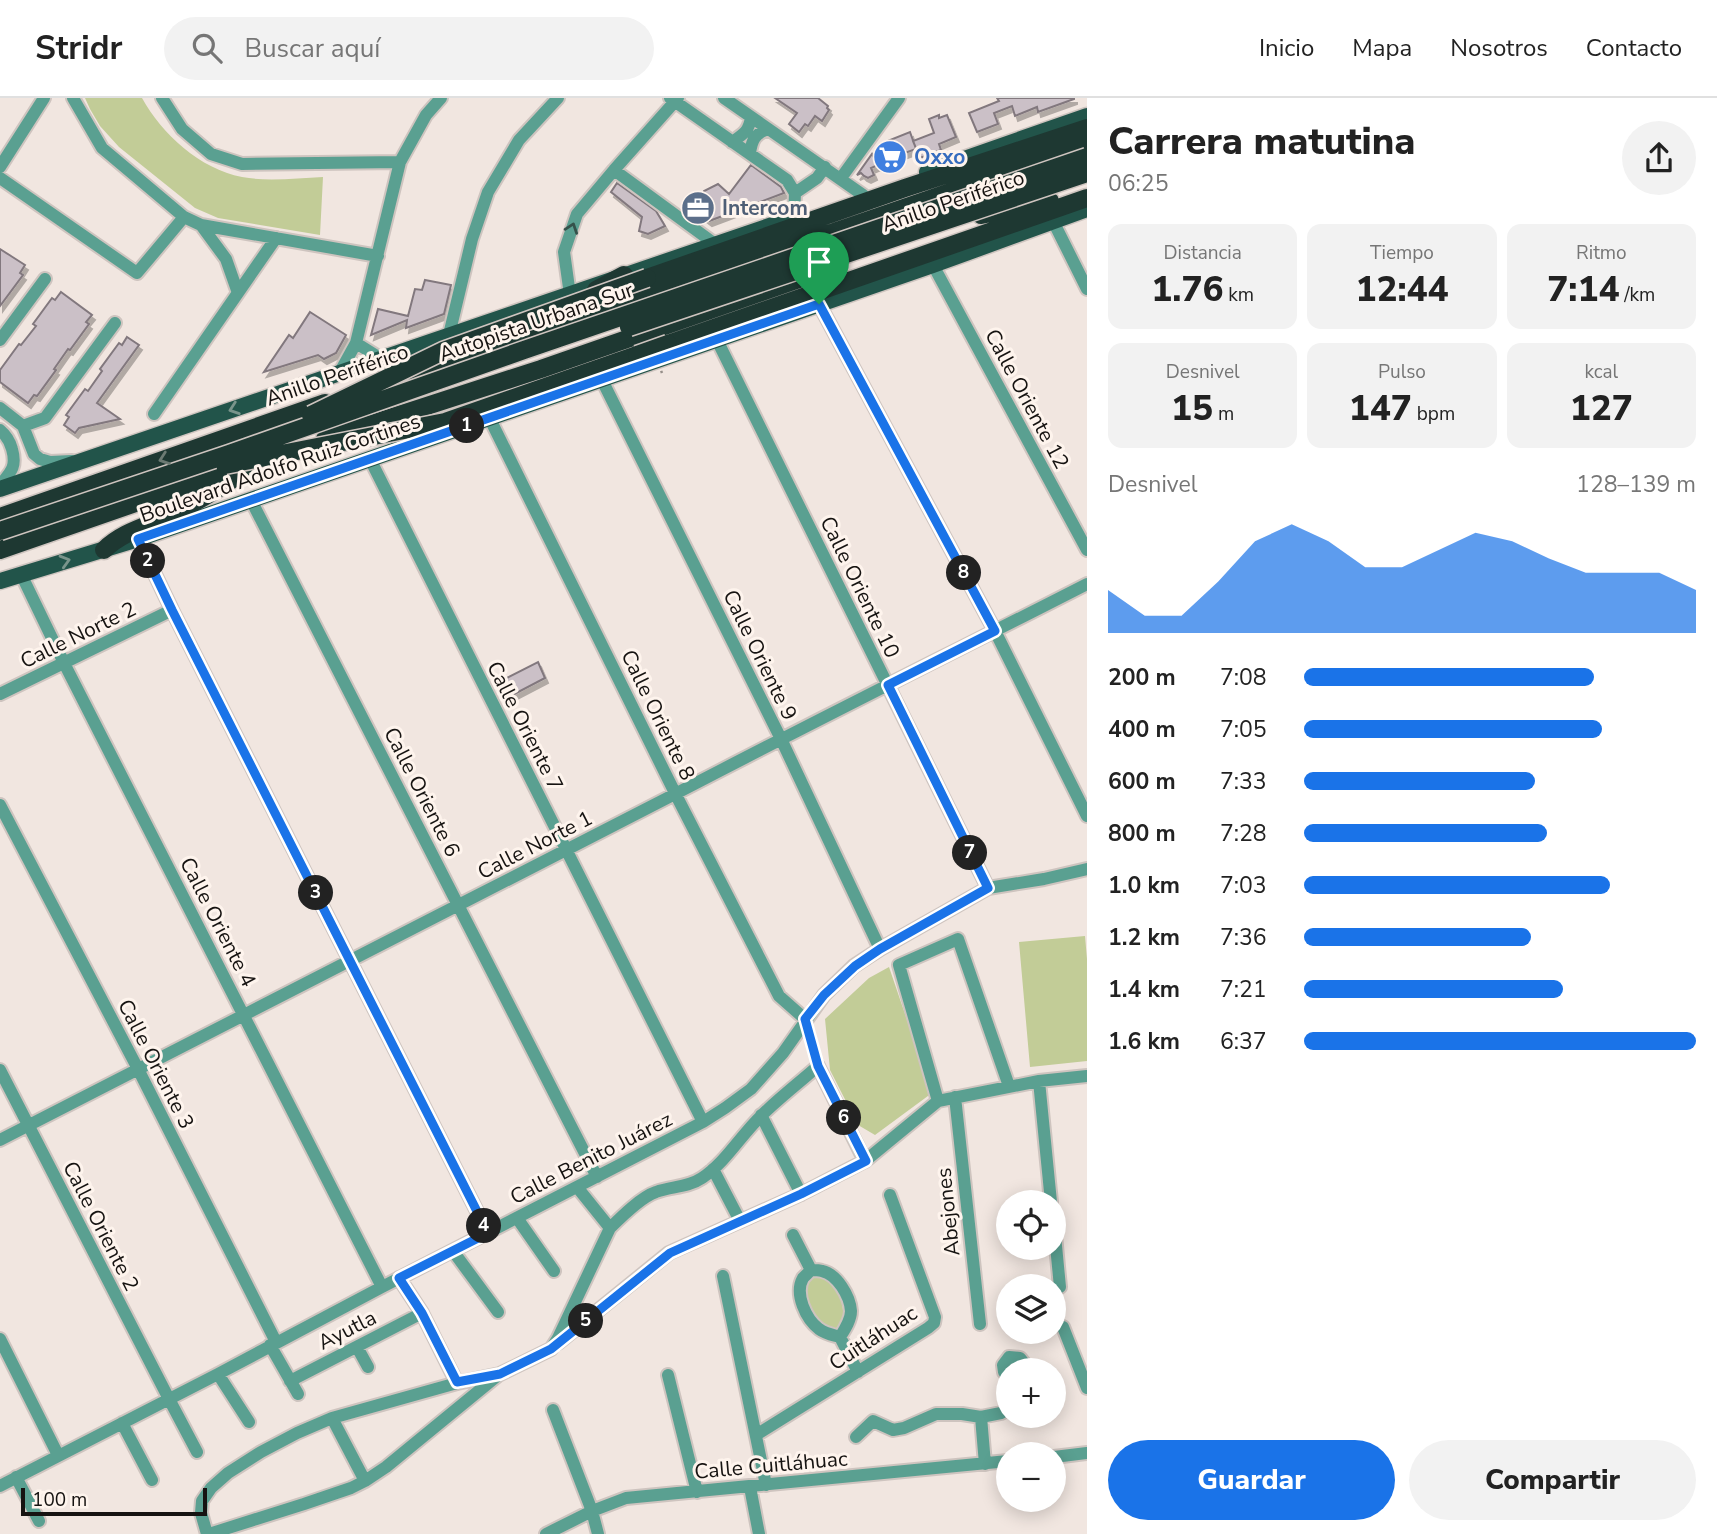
<!DOCTYPE html>
<html lang="es">
<head>
<meta charset="utf-8">
<style>
  body { margin:0; font-family:"Nunito Sans",sans-serif; background:#f2f2f2; color:#222; height:100vh; display:flex; flex-direction:column; font-size:26px; white-space:nowrap }
  * { box-sizing:border-box; margin:0 }
  p { font-size:23px; color:#767676 }
  .icon { flex:none; width:38px; height:38px; fill:none; stroke:currentColor; stroke-width:2; stroke-linecap:round; stroke-linejoin:round }
  .map { position:relative; flex:1; overflow:hidden }
  .sheet { display:flex; flex-direction:column; background:#fff; width:630px }
  .sheet>* { flex:none }
  .buttons { position:absolute; left:996px; top:1092px; display:grid; gap:14px }
  .buttons a { display:grid; place-items:center; width:70px; height:70px; border-radius:50%; background:#fff; box-shadow:0 4px 18px #0003; font-size:35px }
  .scale { position:absolute; left:21px; bottom:18px; width:186px; box-sizing:border-box; padding-left:7px; border:4px solid #161311; border-top:0; font-size:19px; line-height:24px; white-space:nowrap; color:#161311; -webkit-text-stroke:5px #fef4ed; paint-order:stroke }
  .pin { position:absolute; display:grid; place-items:center; width:60px; height:60px; color:#fff; margin:-72px -30px; border-radius:50% 50% 50% 0; rotate:-45deg; box-shadow:0 0 7px #0007 }
  .pin .icon { rotate:45deg }
  .km { position:absolute; width:35px; height:35px; margin:-18px; border-radius:50%; background:#222; color:#fff; font-size:19px; line-height:35px; text-align:center }
  .round { display:grid; place-items:center; flex:none; width:74px; height:74px; border-radius:37px; background:#f2f2f2 }
  .overview { display:flex; align-items:center; justify-content:space-between; height:119px; padding:0 21px }
  h1 { font-size:38px; font-weight:800; line-height:52px }
  .stats { display:grid; grid-template-columns:repeat(3,1fr); gap:10px; height:119px; padding:7px 21px }
  .stats div { display:grid; align-content:center; border-radius:14px; background:#f2f2f2; text-align:center }
  .stats b { font-size:35px; font-weight:800 }
  .stats small { font-size:19px; font-weight:400 }
  .stats p { font-size:19px }
  .chart { height:196px; padding:14px 21px }
  .chart p { display:flex; justify-content:space-between }
  .chart svg { width:100%; height:126px; margin-top:7px; fill:#1a73e8; opacity:.7 }
  .button { display:flex; gap:14px; margin-top:auto; padding:14px 21px }
  .button a { flex:1; height:80px; border-radius:42px; background:#1a73e8; color:#fff; font-size:28px; font-weight:800; line-height:80px; text-align:center }
  .button a+a { background:#f2f2f2; color:#222 }
  ul { padding:0 21px; list-style:none; font-size:23px }
  li { display:grid; grid-template-columns:112px 84px 1fr; align-items:center; height:52px }
  li i { height:18px; border-radius:9px; background:#1a73e8 }
  header { display:flex; align-items:center; gap:42px; box-sizing:border-box; height:98px; padding:0 35px; background:#fff; border-bottom:2px solid #e0e0e0 }
  header strong { font-size:33px }
  nav { display:flex; gap:38px; margin-inline-start:auto; font-size:24px }
  .search { width:490px; height:63px; background:#f2f2f2; display:flex; align-items:center; gap:18px; box-sizing:border-box; padding:0 24px; border-radius:38px; color:#767676; font-size:26px }
  main { display:flex; flex:1; min-height:0 }
  .map>svg:first-child { display:block }
</style>
</head>
<body>
<header>
<strong>Stridr</strong>
<div class="search"><svg class="icon" aria-label="search" viewBox="0 0 24 24"><circle cx="10" cy="10" r="6"/><path d="M15 15l6 6"/></svg>Buscar aquí</div>
<nav><a>Inicio</a><a>Mapa</a><a>Nosotros</a><a>Contacto</a></nav>
</header>
<main>
<div class="map">
<svg width="1087" height="1436" viewBox="0 0 1087 1436">
  <defs>
    <filter id="shadow"><feDropShadow dx="3" dy="5" stdDeviation="0" flood-color="#0004"/></filter>
  </defs>
  <rect width="100%" height="100%" fill="#f1e6e0"/>
  <path fill="#c2cc97" d="M85 0H142C162 36 200 71 242 79 268 84 297 80 323 79L320 137 218 120 195 110 119 49 100 28 90 11Z
    M1085 838 1087 861V963L1030 969 1019 844Z
    M889 869 932 995 875 1037 858 1027 830 972 825 921 869 880Z
    M817 1176C838 1186 845 1202 843 1224L836 1231C808 1227 807 1207 805 1183L810 1178Z"/>
  <path fill="#cbc0c7" stroke="#82787e" stroke-width="2" filter="url(#shadow)" d="M775 0H818L828 8 827 10 829 12 822 23 815 18 808 28 805 26 799 34 789 26 797 15Z
    M997 0H1074V1L1038 14 1037 9 1015 18 1012 8 994 15 998 26 977 34 969 15 999 3Z
    M939 17V20L947 17 956 39 939 46 941 52 920 60 913 43 934 35 929 21Z
    M910 34 916 51 891 60 885 44Z
    M872 56 878 67 871 70 874 77 868 80 864 78 861 75 857 77Z
    M751 67 781 89 784 95 709 123 692 110 704 93 718 86 729 96Z
    M617 85 656 113 665 128 648 136 639 133 642 119 611 94Z
    M0 151 25 167 20 175 23 177 0 208Z
    M425 182 451 187 444 216 406 230 407 222 371 237 378 211 408 218 415 191 422 192Z
    M61 194 92 217 86 224 89 226 70 252 68 251 54 271 56 272 37 298 34 297 28 305 0 284V272L19 246 21 247 36 228 33 226 52 200 55 202Z
    M310 214 346 237 336 255 324 261 318 257 264 274 289 237 293 240Z
    M127 239 139 247 97 305 120 321 79 330 75 335 64 327 69 319 66 317 85 291 88 293 102 273 100 271 119 245 122 247Z
    M538 564 545 580 505 601 497 585Z"/>
  <g fill="none" stroke-linecap="round" stroke-linejoin="round">
    <g stroke="#cec4bf" stroke-width="16">
      <path id="minor" d="M73 0 102 50 184 119 201 127 378 158
        M162 0 182 31 211 56 242 66 400 64
        M670 0 787 82 795 95 794 120
        M724 0 863 97
        M732 44C744 36 749 33 751 19
        M750 55C752 41 755 36 768 31
        M0 69 44 0
        M614 72 715 146
        M0 80 137 175 184 119
        M841 80 899 0
        M795 95 817 80 825 69
        M1053 123 1087 191
        M201 127 226 161 238 195
        M933 167 1087 452
        M570 197 564 154 577 116 614 72 678 0
        M819 206 995 533 1087 718
        M449 237 472 141 488 94 519 42 558 0
        M0 242 45 181
        M717 242 988 790
        M356 245 380 260
        M340 274 356 245 400 64 426 17 441 0
        M602 282 781 641 880 851
        M0 310 23 328 34 356 40 361 50 364 72 363
        M154 316 276 140
        M490 321 675 695 779 898 805 921
        M23 328 45 320 115 225
        M0 332C6 337 10 343 12 351 17 369 11 374 0 387
        M370 361 703 1024
        M251 402 597 1079
        M138 441 172 512 488 1135
        M21 476 64 565 382 1189
        M0 596 172 512
        M0 707 138 971 276 1244
        M0 972 169 1301 197 1354
        M1039 983 1051 1104
        M955 999 980 1226
        M938 1003 899 867 958 841 1009 988
        M761 1017 801 1096
        M0 1042C226 928 451 810 677 695 813 624 950 556 1087 486
        M713 1071 740 1123
        M577 1089 610 1130
        M517 1120 554 1173
        M1054 1127 1060 1189
        M793 1137 811 1172
        M453 1153 498 1214
        M811 1172C815 1172 819 1172 822 1173 837 1176 850 1198 851 1213 851 1222 845 1231 840 1239 833 1237 826 1236 819 1231 806 1221 794 1196 803 1180 803 1180 810 1173 811 1172Z
        M723 1178 766 1387
        M399 1180 422 1215 457 1285
        M1063 1229 1087 1290
        M840 1239 858 1274
        M0 1241 58 1357
        M558 1245 669 1155 801 1096 865 1063 938 1003 1039 983 1087 978
        M270 1247 298 1296
        M357 1249 368 1269
        M218 1276 249 1324
        M668 1277 697 1394
        M1008 1278 1004 1274 1003 1267 1009 1259 1020 1260 1024 1265V1272
        M290 1283 422 1215
        M553 1312 592 1413 598 1436
        M981 1319 985 1366
        M332 1320 365 1383
        M122 1325 152 1382
        M756 1337 928 1230 934 1225 935 1219 890 1097
        M856 1339 873 1323 893 1332 904 1330 936 1316H962L981 1319 1001 1315 1008 1311
        M1054 1359 1087 1355
        M16 1379 39 1423
        M0 1388 218 1276 382 1189 703 1024 725 1010 751 991 783 955 824 897 854 868 880 851 988 790 1044 781 1087 771
        M750 1389 759 1436
        M207 1436 201 1415 202 1403 211 1390 228 1375 261 1354 297 1335 332 1320 457 1285 500 1276 551 1251 558 1240 610 1130C621 1119 641 1099 656 1094 672 1088 687 1090 702 1080 726 1064 741 1037 761 1018 779 1000 799 985 818 968L865 1063
        M209 1436 304 1406 351 1390 365 1383 386 1369 497 1278
        M546 1436 592 1413 626 1400 1008 1363"/>
    </g>
    <g stroke="#cec4bf" stroke-width="19">
      <path id="major" d="M927 74 1087 18
        M0 391 790 121
        M0 483 138 441 933 167 1087 111"/>
    </g>
    <g stroke="#cec4bf" stroke-width="21">
      <path id="highway" d="M981 117 1050 103
        M647 180 905 90 1087 30
        M596 192 624 177
        M668 246 1087 100
        M411 275 641 195 834 134 1087 47
        M445 324 637 257
        M325 341 541 271 799 181
        M0 419 325 305
        M0 452 245 367
        M104 452C121 435 144 429 165 420 191 407 217 392 240 376"/>
    </g>
    <path stroke="#968f8a" stroke-width="2.5" stroke-dasharray="3.5 5" stroke-linecap="butt" d="M810 938 815 959"/>
    <use href="#minor" stroke="#5aa091" stroke-width="12"/>
    <use href="#major" stroke="#22544a" stroke-width="16"/>
    <use href="#highway" stroke="#1e3832" stroke-width="18"/>
    <g stroke="#cec4bf" stroke-width="21" stroke-linecap="butt">
      <path id="highway-bridge" d="M629 229 1087 75
        M637 257 668 246
        M311 317 443 253 647 180
        M225 367 445 324
        M0 433 229 356 524 252 1087 59"/>
    </g>
    <path stroke="#968f8a" stroke-width="2.5" stroke-dasharray="3.5 5" stroke-linecap="butt" d="M658 265 662 275"/>
    <use href="#highway-bridge" stroke="#1e3832" stroke-width="18"/>
  </g>
  <defs><path id="oneway-chevron" d="M-2-3.5L2.5 0L-2 3.5" fill="none" stroke-width="1.6" stroke-linecap="round" stroke-linejoin="round" transform="scale(1.75)"/></defs>
  <use stroke="#35524b" href="#oneway-chevron" transform="translate(572 130) rotate(-71)"/>
  <g stroke="#7a948b">
    <use href="#oneway-chevron" transform="translate(234 311) rotate(161)"/>
    <use href="#oneway-chevron" transform="translate(65 463) rotate(-16)"/>
  </g>
  <use stroke="#6c7a73" href="#oneway-chevron" transform="translate(164 361) rotate(161)"/>
  <g fill="none" stroke-linecap="round" stroke-linejoin="round">
    <g stroke="#fff" stroke-width="14">
      <path id="route" d="M819 206 995 533 888 587 988 790 880 851 855 868 824 897 805 921 818 968 866 1063 801 1096 670 1155 551 1251 500 1276 457 1284 422 1215 399 1180 488 1135 172 512 138 441Z"/>
    </g>
    <use href="#route" stroke="#1a73e8" stroke-width="9"/>
  </g>
  <defs>
    <g id="supermarket-disc" transform="scale(1.75)"><circle r="9.5" fill="#3f7fe0" stroke="#fef4ed"/><path d="M-6-5.5h2.5l.6 2H6L4.5 2H-2.5L-4.4-4H-6ZM-1.5 3.2a1.3 1.3 0 1 0 .1 0ZM3 3.2a1.3 1.3 0 1 0 .1 0Z" fill="#fff"/></g>
    <g id="office-disc" transform="scale(1.75)"><circle r="9.5" fill="#5c6f8a" stroke="#fef4ed"/><path d="M-6-3h4V-5.5h4V-3h4V5H-6ZM-1-4.5V-3h2v-1.5ZM-6 0V1H6V0Z" fill="#fff"/></g>
  </defs>
  <g fill-rule="evenodd">
    <use href="#supermarket-disc" x="890" y="59"/>
    <use href="#office-disc" x="698" y="110"/>
  </g>
  <g text-anchor="middle" dominant-baseline="central" stroke-width="6" stroke-linejoin="round" paint-order="stroke">
    <g font-size="21" font-weight="bold" fill="#366cbe" stroke="#fef4ed" text-anchor="start">
      <text x="914" y="59">Oxxo</text>
    </g>
    <g font-size="21" fill="#161311" stroke="#fef4ed">
      <text transform="translate(953 103) rotate(-19)">Anillo Periférico</text>
      <text transform="translate(536 224) rotate(-19)">Autopista Urbana Sur</text>
      <text transform="translate(337 277) rotate(-19)">Anillo Periférico</text>
      <text transform="translate(1027 301) rotate(62)">Calle Oriente 12</text>
      <text transform="translate(280 370) rotate(-19)">Boulevard Adolfo Ruiz Cortines</text>
      <text transform="translate(860 489) rotate(64)">Calle Oriente 10</text>
      <text transform="translate(78 537) rotate(-26)">Calle Norte 2</text>
      <text transform="translate(760 557) rotate(64)">Calle Oriente 9</text>
      <text transform="translate(658 617) rotate(64)">Calle Oriente 8</text>
      <text transform="translate(525 628) rotate(63)">Calle Oriente 7</text>
      <text transform="translate(422 694) rotate(63)">Calle Oriente 6</text>
      <text transform="translate(535 747) rotate(-27)">Calle Norte 1</text>
      <text transform="translate(218 824) rotate(63)">Calle Oriente 4</text>
      <text transform="translate(156 966) rotate(63)">Calle Oriente 3</text>
      <text transform="translate(591 1060) rotate(-27)">Calle Benito Juárez</text>
      <text transform="translate(948 1114) rotate(-96)">Abejones</text>
      <text transform="translate(101 1128) rotate(63)">Calle Oriente 2</text>
      <text transform="translate(347 1232) rotate(-27)">Ayutla</text>
      <text transform="translate(873 1240) rotate(-33)">Cuitláhuac</text>
      <text transform="translate(771 1367) rotate(-5)">Calle Cuitláhuac</text>
    </g>
    <g font-size="21" font-weight="bold" fill="#4e5e75" stroke="#fef4ed" text-anchor="start">
      <text x="722" y="110">Intercom</text>
    </g>
  </g>
</svg>
<div class="buttons">
<a><svg class="icon" aria-label="locate" viewBox="0 0 24 24"><circle cx="12" cy="12" r="6"/><path d="M12 2v4M12 18v4M2 12h4M18 12h4"/></svg></a>
<a><svg class="icon" aria-label="layers" viewBox="0 0 24 24"><path d="M12 4l9 5-9 5-9-5zM3 14l9 5 9-5"/></svg></a>
<a>+</a>
<a>−</a>
</div>
<div class="scale">100 m</div>
<div class="pin" style="left:819px;top:206px;background:#1e9e55"><svg class="icon" aria-label="arrive" viewBox="0 0 24 24"><path d="M6 21V4h12l-3 4 3 4H6"/></svg></div>
<b class="km" style="left:467px;top:328px">1</b>
<b class="km" style="left:148px;top:463px">2</b>
<b class="km" style="left:316px;top:795px">3</b>
<b class="km" style="left:484px;top:1128px">4</b>
<b class="km" style="left:586px;top:1223px">5</b>
<b class="km" style="left:844px;top:1020px">6</b>
<b class="km" style="left:970px;top:755px">7</b>
<b class="km" style="left:964px;top:475px">8</b>
</div>
<section class="sheet">
<div class="overview"><div><h1>Carrera matutina</h1><p>06:25</p></div><a class="round"><svg class="icon" aria-label="share" viewBox="0 0 24 24"><path d="M12 15V3M7 8l5-5 5 5M5 13v7h14v-7"/></svg></a></div>
<div class="stats">
<div><p>Distancia</p><b>1.76<small> km</small></b></div>
<div><p>Tiempo</p><b>12:44</b></div>
<div><p>Ritmo</p><b>7:14<small> /km</small></b></div>
</div>
<div class="stats">
<div><p>Desnivel</p><b>15<small> m</small></b></div>
<div><p>Pulso</p><b>147<small> bpm</small></b></div>
<div><p>kcal</p><b>127</b></div>
</div>
<div class="chart"><p><span>Desnivel</span>128–139 m</p>
<svg viewBox="0 0 160 44" preserveAspectRatio="none"><path d="M0 44V29L10 38L20 38L30 26L40 12L50 6L60 12L70 21L80 21L90 15L100 9L110 12L120 18L130 23L140 23L150 23L160 29V44z"/></svg>
</div>
<ul>
<li><b>200 m</b>7:08<i style="width:74%"></i></li>
<li><b>400 m</b>7:05<i style="width:76%"></i></li>
<li><b>600 m</b>7:33<i style="width:59%"></i></li>
<li><b>800 m</b>7:28<i style="width:62%"></i></li>
<li><b>1.0 km</b>7:03<i style="width:78%"></i></li>
<li><b>1.2 km</b>7:36<i style="width:58%"></i></li>
<li><b>1.4 km</b>7:21<i style="width:66%"></i></li>
<li><b>1.6 km</b>6:37<i style="width:100%"></i></li>
</ul>
<div class="button"><a>Guardar</a><a>Compartir</a></div>
</section>
</main>
</body>
</html>
